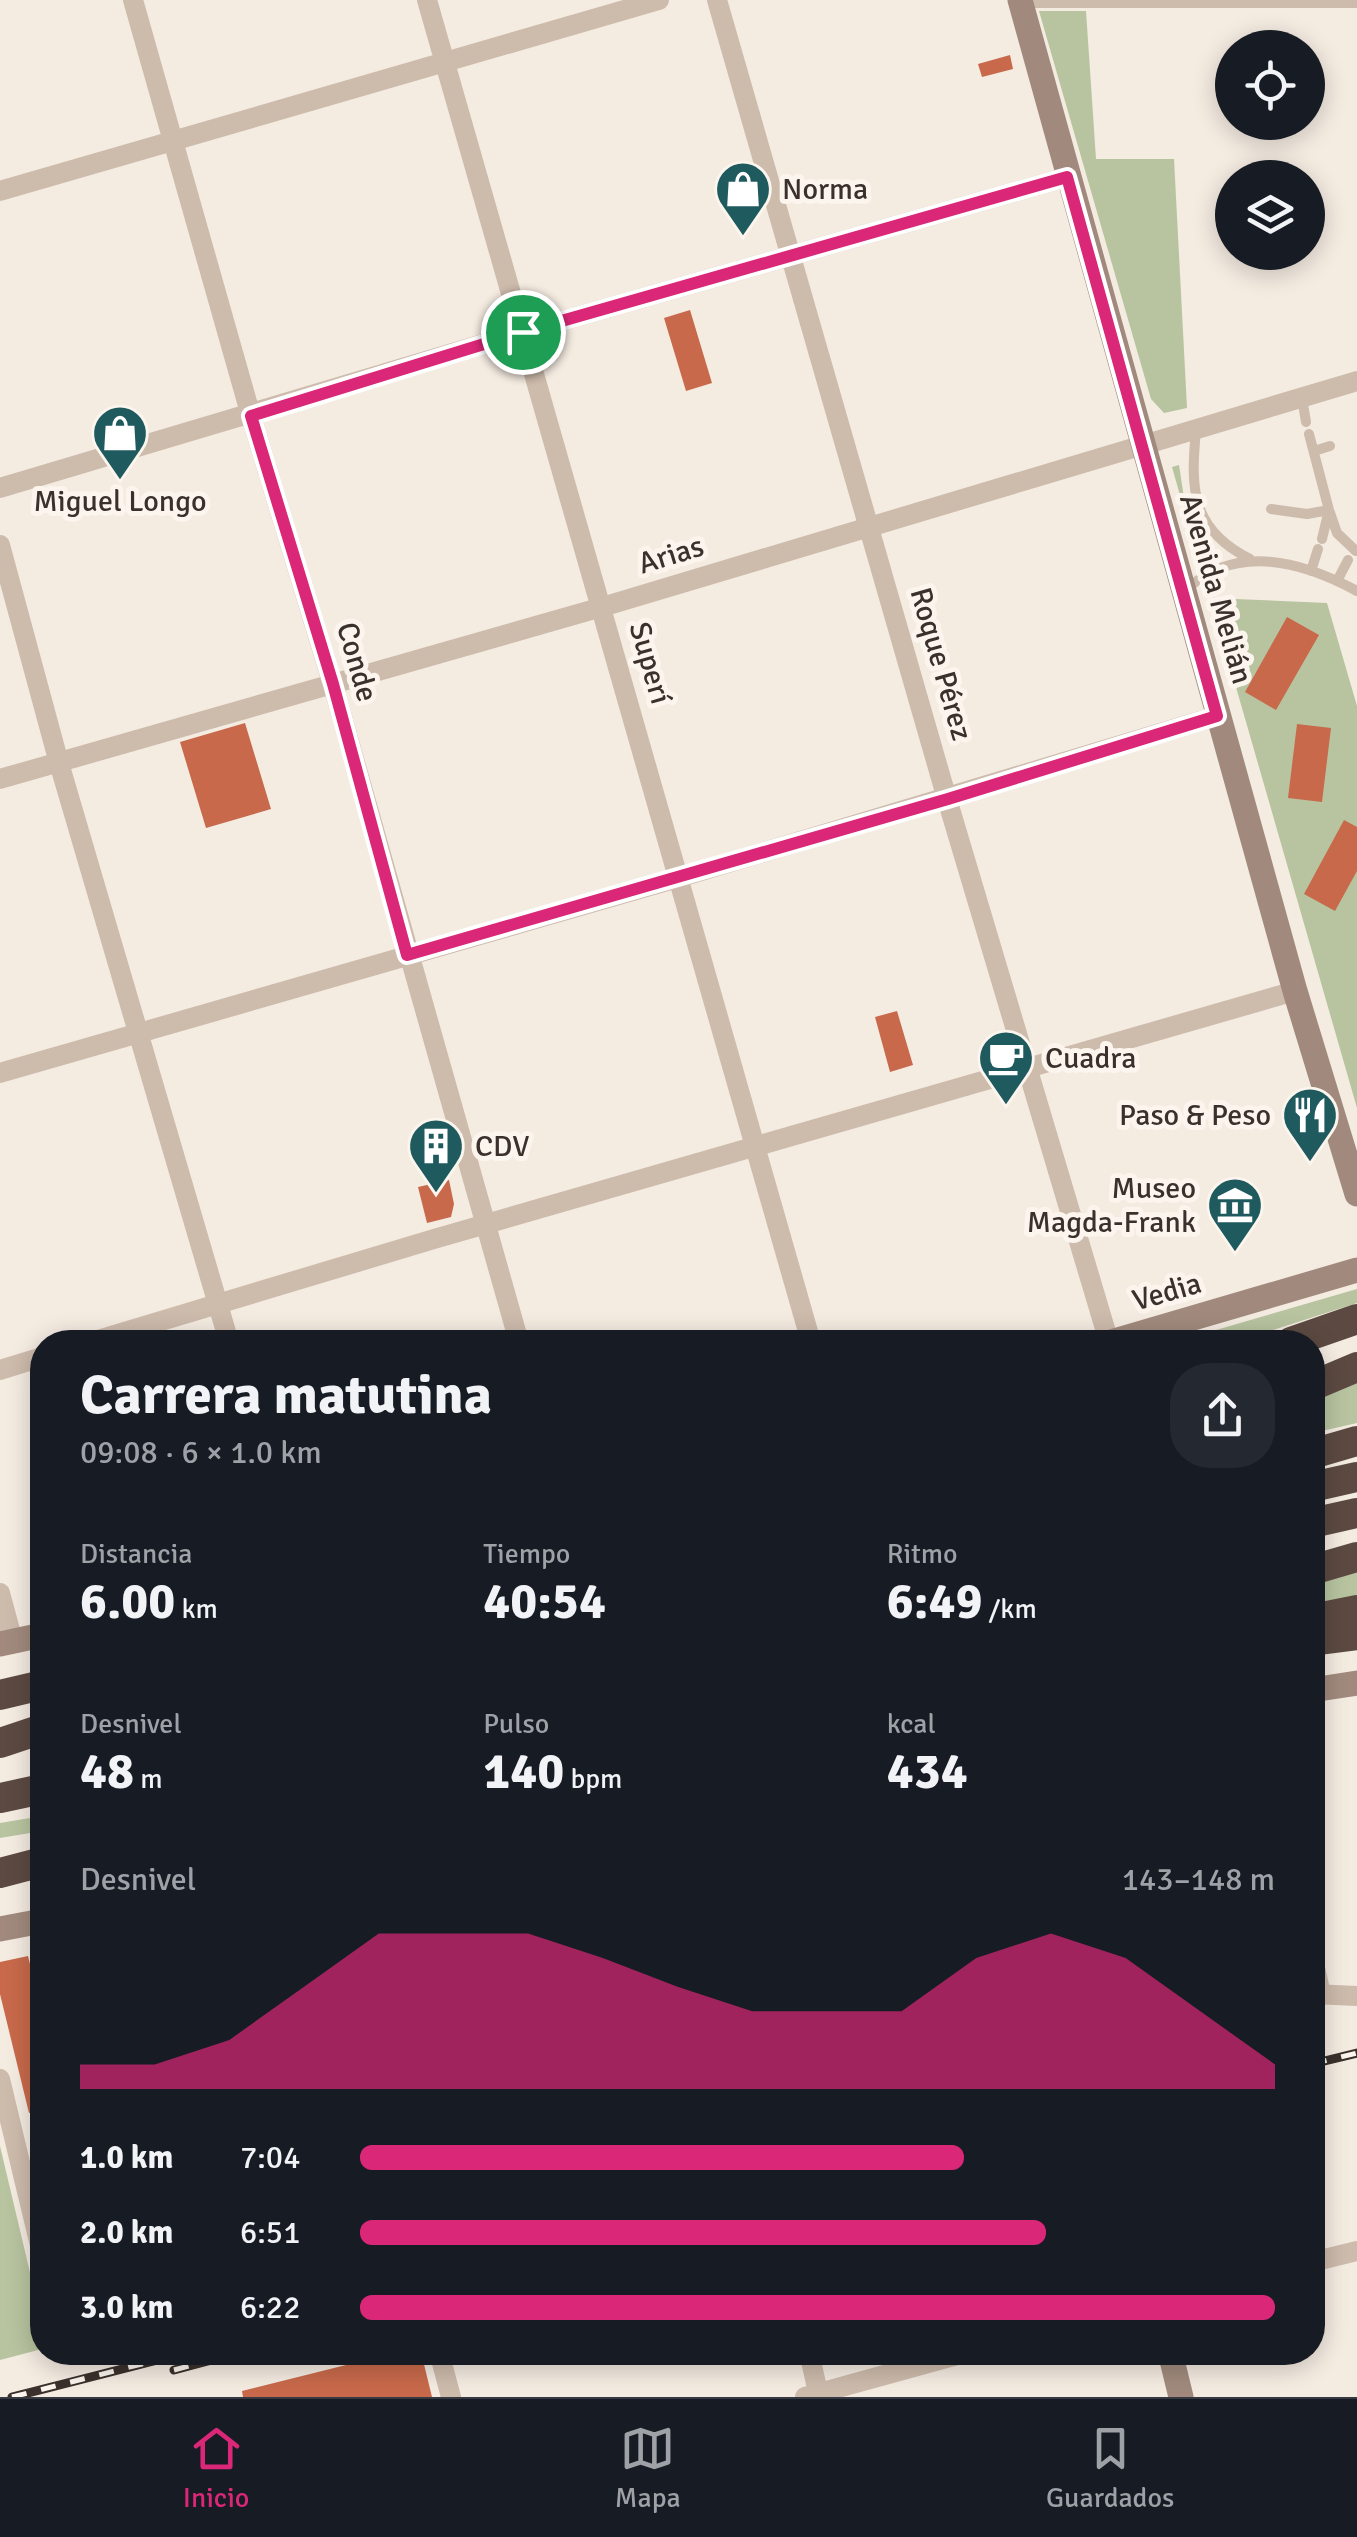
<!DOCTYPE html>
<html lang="es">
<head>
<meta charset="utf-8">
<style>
  body { margin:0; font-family:Signika,sans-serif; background:#242831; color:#f1f3f6; height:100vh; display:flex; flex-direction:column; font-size:38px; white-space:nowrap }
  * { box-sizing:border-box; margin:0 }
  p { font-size:32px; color:#9ea1a6 }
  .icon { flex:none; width:55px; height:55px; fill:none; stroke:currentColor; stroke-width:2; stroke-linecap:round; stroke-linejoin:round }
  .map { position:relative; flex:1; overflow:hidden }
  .panel { position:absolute; left:30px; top:1330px; width:1295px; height:1035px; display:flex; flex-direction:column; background:#171b24; border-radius:40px; box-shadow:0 5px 25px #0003 }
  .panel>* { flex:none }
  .controls { position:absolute; left:1215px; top:30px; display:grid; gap:20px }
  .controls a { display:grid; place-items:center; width:110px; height:110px; border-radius:50%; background:#171b24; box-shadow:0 5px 25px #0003; font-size:50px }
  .pin { position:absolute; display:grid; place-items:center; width:85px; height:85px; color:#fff; margin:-42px; border:5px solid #fff; border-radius:50%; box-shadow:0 2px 10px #0007 }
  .round { display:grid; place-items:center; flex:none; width:105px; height:105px; border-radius:40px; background:#242831 }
  .summary { display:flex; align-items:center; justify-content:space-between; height:170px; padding:0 50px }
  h1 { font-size:55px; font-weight:700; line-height:75px }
  .stats { display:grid; grid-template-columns:repeat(3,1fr); gap:15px; height:170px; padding:10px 50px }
  .stats div { display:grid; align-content:center }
  .stats b { font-size:50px; font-weight:700 }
  .stats small { font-size:28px; font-weight:400 }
  .stats p { font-size:28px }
  .chart { height:280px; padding:20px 50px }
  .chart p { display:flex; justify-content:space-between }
  .chart svg { width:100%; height:180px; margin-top:10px; fill:#db2777; opacity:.7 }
  ul { padding:0 50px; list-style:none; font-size:32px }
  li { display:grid; grid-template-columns:160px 120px 1fr; align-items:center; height:75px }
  li i { height:25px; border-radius:12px; background:#db2777 }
  .tab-bar { display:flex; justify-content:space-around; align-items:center; height:140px; border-top:2px solid #363941; background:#171b24; font-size:28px; color:#9ea1a6 }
  .tab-bar a { display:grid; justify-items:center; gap:5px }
  .tab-bar .current { color:#db2777 }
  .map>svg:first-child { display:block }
</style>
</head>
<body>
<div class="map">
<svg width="1357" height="2397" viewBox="0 0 1357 2397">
  <rect width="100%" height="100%" fill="#f4ebe1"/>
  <path fill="#b8c4a0" d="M1039 11H1086L1096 159H1174L1187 408 1164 413 1151 399Z
    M1179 465 1186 511 1208 549 1196 552 1172 467Z
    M1235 599 1327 603 1357 706V1108L1217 621Z
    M1357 1289V1303L1236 1342H1175Z
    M1357 1380V1423L1313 1433 1312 1399Z
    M1357 1566V1598L1313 1609 1312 1579Z
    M42 1816V1831L0 1838V1823Z
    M0 2146 42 2323V2349L0 2360Z"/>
  <path fill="#c8694b" d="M1010 55 1013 69 982 77 978 64Z
    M690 310 712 383 686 391 664 318Z
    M1287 617 1319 635 1276 710 1245 692Z
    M245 723 271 809 206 828 180 742Z
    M1297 724 1331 728 1322 802 1288 798Z
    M1344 820 1357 827V871L1335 911 1304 894Z
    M897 1011 913 1065 890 1072 875 1017Z
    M449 1180 454 1204 451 1217 427 1223 418 1187Z
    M28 1956 30 1964 42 1961V2109L29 2113 0 1994V1962Z
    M398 2352H421L432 2397H243L242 2391Z"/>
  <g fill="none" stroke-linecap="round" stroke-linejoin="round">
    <path stroke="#cdbbac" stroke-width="10" d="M1021 3H1357
      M1302 398 1306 422
      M1196 431C1190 490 1192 530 1250 559
      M1309 434 1329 510 1322 539
      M1314 451 1330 446
      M1271 509 1307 514 1329 510 1337 533 1356 551
      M1311 571 1318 549
      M1337 581 1348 560
      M1187 589C1237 543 1303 562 1357 591"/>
    <path stroke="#cdbbac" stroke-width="20" d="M133 0 251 416 333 685 519 1342
      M427 0 811 1342
      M717 0 947 799 1109 1342
      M0 191 659 0
      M0 488 523 332 1067 177
      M0 545 59 763 229 1342
      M0 779 602 607 1357 381
      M0 1073 678 878 1217 716
      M91 1342 434 1239 1295 991
      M0 1370 42 1357
      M0 1593 13 1641
      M1312 1955 1321 1994
      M1312 1994 1357 1996
      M0 2079 42 2254
      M1312 2262 1357 2251
      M439 2352 451 2397
      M809 2352 819 2397
      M805 2397 968 2352"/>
    <path stroke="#a18a7d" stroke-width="25" d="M1020 0 1295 991 1357 1194
      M1111 1342 1357 1270
      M0 1644 42 1635
      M1312 1690 1357 1683
      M0 1929 42 1921
      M1170 2352 1181 2397"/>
    <path stroke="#5c4a42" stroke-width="30" d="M1291 1342 1357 1319
      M1312 1386 1357 1367
      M1312 1454 1357 1441
      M1312 1487 1357 1477
      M1312 1523 1357 1513
      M1312 1570 1357 1557
      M1312 1619 1357 1610
      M1312 1641 1357 1635
      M0 1695 42 1685
      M0 1743 42 1729
      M0 1798 42 1789
      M0 1873 42 1862"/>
    <g stroke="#3b302b" stroke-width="9">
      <path id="rail" d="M1312 2064 1357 2053
        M174 2370 242 2352
        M12 2397 189 2352"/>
    </g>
    <use href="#rail" stroke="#fbf5ee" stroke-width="5" stroke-dasharray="15" stroke-linecap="butt"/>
  </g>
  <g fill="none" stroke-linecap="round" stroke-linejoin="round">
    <g stroke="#fff" stroke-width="20">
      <path id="route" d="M1067 177 1217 716 948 799 407 955 333 684 251 416 523 332Z"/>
    </g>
    <use href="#route" stroke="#db2777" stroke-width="12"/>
  </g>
  <defs>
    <g id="shop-pin" transform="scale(2.875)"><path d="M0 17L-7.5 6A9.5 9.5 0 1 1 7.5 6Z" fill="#1f5a5e" stroke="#fbf5ee"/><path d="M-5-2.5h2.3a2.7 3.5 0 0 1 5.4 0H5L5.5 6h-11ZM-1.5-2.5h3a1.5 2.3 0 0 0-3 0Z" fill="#fff"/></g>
    <g id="cafe-pin" transform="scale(2.875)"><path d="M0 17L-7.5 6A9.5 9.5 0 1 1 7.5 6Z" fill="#1f5a5e" stroke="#fbf5ee"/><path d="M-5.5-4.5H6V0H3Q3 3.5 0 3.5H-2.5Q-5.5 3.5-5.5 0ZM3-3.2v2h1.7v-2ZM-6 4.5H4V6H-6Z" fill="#fff"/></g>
    <g id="restaurant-pin" transform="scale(2.875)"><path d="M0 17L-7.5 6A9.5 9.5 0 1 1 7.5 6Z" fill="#1f5a5e" stroke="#fbf5ee"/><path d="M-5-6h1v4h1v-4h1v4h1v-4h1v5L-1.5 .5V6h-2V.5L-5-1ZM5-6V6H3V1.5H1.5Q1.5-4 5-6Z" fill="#fff"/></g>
    <g id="building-pin" transform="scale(2.875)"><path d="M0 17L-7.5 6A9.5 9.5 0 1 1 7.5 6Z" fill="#1f5a5e" stroke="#fbf5ee"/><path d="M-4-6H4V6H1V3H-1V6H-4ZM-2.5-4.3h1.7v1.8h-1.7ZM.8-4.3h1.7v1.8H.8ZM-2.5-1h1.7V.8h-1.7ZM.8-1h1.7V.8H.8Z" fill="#fff"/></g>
    <g id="museum-pin" transform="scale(2.875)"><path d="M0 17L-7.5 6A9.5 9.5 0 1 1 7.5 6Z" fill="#1f5a5e" stroke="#fbf5ee"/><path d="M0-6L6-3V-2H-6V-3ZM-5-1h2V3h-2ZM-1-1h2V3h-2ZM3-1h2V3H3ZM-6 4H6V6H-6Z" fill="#fff"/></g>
  </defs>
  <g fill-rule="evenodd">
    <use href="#shop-pin" x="743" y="189"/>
    <use href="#shop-pin" x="120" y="433"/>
    <use href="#cafe-pin" x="1006" y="1058"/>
    <use href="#restaurant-pin" x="1310" y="1115"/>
    <use href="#building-pin" x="436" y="1146"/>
    <use href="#museum-pin" x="1235" y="1205"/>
  </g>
  <g text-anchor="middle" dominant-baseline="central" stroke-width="10" stroke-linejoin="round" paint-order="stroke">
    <g font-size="30" fill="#3b302b" stroke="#fbf5ee" text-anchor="start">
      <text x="782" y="189">Norma</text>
      <text x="120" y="501" text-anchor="middle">Miguel Longo</text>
      <text x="1045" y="1058">Cuadra</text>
      <text x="1271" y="1115" text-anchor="end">Paso &amp; Peso</text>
      <text x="475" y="1146">CDV</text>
      <text x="1196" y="1188" text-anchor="end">Museo<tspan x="1196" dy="34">Magda-Frank</tspan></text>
    </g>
    <g font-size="30" fill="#3b302b" stroke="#fbf5ee">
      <text transform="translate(671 555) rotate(-17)">Arias</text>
      <text transform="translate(1216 589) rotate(74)">Avenida Melián</text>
      <text transform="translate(357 662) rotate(74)">Conde</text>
      <text transform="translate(650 663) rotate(74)">Superí</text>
      <text transform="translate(941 664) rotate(74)">Roque Pérez</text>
      <text transform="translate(1167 1292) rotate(-16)">Vedia</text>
    </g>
  </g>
</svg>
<div class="controls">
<a><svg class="icon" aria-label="locate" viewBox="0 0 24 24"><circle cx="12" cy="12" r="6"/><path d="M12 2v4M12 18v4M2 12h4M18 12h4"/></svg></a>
<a><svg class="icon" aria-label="layers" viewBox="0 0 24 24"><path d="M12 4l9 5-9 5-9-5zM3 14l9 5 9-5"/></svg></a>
</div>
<div class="pin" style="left:523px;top:332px;background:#1e9e55"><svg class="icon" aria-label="arrive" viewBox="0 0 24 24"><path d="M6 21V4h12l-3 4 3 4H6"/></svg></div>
<section class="panel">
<div class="summary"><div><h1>Carrera matutina</h1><p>09:08 · 6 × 1.0 km</p></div><a class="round"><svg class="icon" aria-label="share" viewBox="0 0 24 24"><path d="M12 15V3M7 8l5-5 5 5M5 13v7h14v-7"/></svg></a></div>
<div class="stats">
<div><p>Distancia</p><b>6.00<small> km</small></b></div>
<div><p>Tiempo</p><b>40:54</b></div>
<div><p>Ritmo</p><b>6:49<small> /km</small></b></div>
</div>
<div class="stats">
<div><p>Desnivel</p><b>48<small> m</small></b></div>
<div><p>Pulso</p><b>140<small> bpm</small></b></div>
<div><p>kcal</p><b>434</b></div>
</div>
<div class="chart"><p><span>Desnivel</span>143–148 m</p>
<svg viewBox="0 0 160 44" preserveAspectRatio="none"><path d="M0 44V38L10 38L20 32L30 19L40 6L50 6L60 6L70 12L80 19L90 25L100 25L110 25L120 12L130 6L140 12L150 25L160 38V44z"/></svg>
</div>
<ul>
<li><b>1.0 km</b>7:04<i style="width:66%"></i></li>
<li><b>2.0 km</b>6:51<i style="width:75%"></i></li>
<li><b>3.0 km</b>6:22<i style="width:100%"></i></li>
</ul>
</section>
</div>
<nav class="tab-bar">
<a class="current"><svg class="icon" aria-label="home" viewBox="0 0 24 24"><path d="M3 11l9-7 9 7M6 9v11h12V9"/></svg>Inicio</a>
<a><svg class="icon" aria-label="map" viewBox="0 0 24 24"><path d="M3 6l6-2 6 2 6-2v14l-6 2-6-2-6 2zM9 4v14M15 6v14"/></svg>Mapa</a>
<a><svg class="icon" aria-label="saved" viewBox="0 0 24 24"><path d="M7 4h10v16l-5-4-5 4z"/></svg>Guardados</a>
</nav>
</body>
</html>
